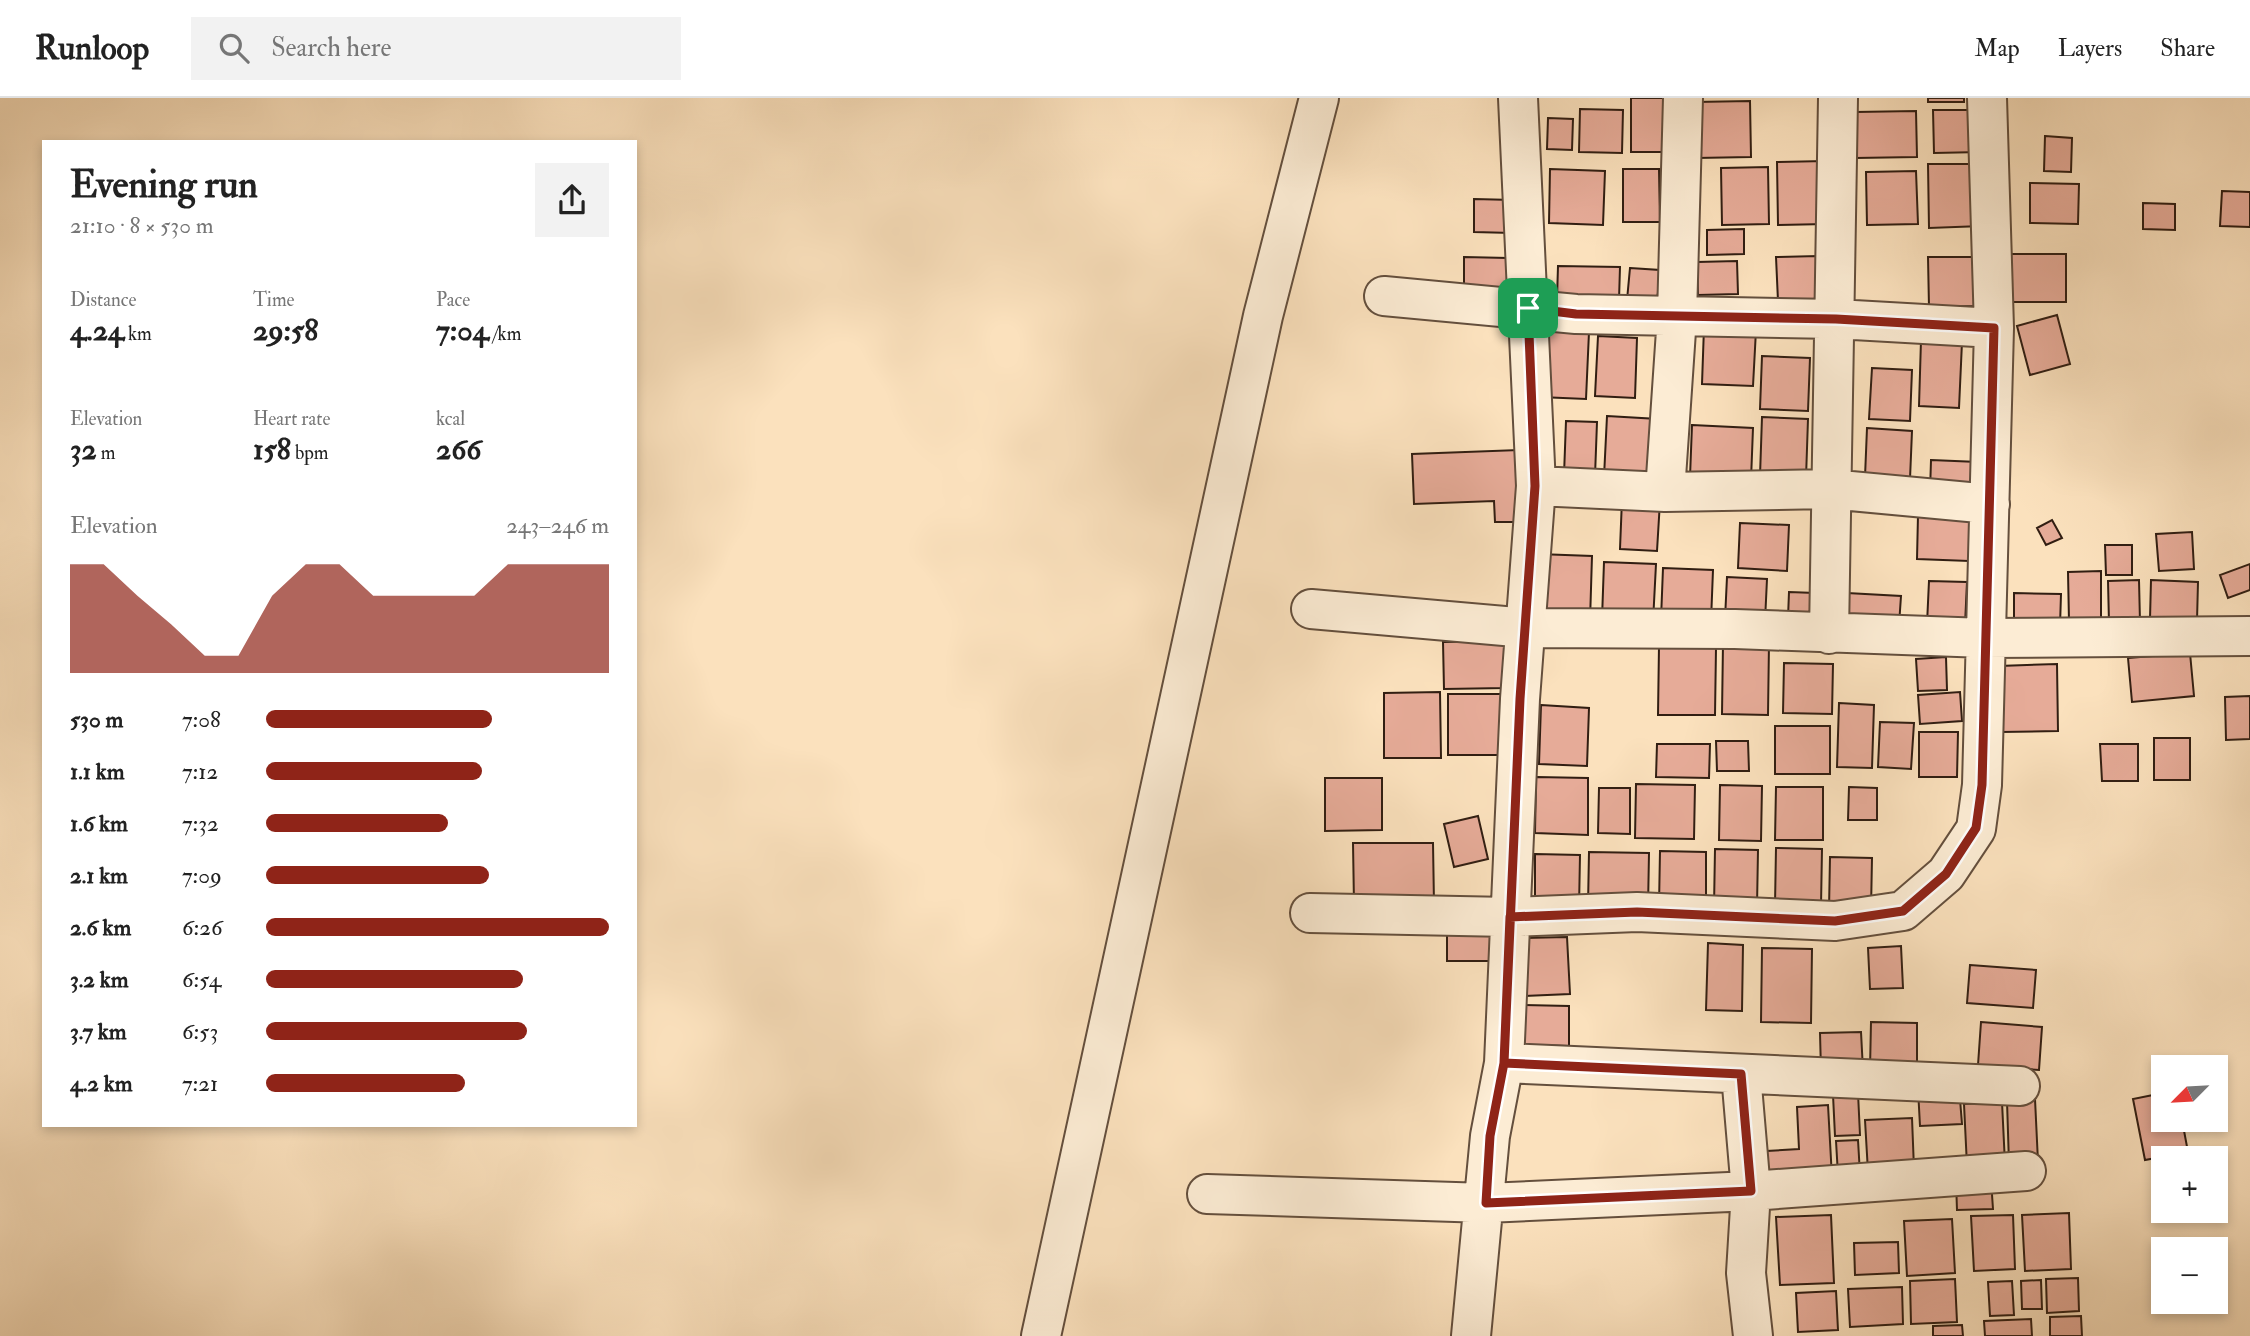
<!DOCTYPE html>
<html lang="en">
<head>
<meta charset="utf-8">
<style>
  body { margin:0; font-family:"IM FELL Double Pica",serif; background:#f2f2f2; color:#222; height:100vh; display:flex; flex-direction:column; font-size:26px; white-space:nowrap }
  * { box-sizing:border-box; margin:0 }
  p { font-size:23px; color:#767676 }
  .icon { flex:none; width:38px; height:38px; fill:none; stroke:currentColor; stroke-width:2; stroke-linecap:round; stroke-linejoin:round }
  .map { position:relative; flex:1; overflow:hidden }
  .sheet { position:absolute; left:42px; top:42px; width:595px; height:987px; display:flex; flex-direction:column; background:#fff; border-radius:0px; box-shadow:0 4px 10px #0003 }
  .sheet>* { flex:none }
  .needle { width:46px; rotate:246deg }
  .tools { position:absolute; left:2151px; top:957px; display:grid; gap:14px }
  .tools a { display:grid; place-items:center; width:77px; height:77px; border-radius:0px; background:#fff; box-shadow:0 4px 10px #0003; font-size:35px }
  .pin { position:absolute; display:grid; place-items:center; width:60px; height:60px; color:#fff; margin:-30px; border-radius:14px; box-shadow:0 4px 10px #0006 }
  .round { display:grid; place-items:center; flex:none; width:74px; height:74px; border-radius:0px; background:#f2f2f2 }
  .head { display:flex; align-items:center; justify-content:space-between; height:119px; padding:0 28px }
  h1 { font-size:38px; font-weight:700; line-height:52px }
  .figures { display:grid; grid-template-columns:repeat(3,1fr); gap:10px; height:119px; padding:7px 28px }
  .figures div { display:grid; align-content:center }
  .figures b { font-size:30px; font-weight:700 }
  .figures small { font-size:19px; font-weight:400 }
  .figures p { font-size:19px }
  .chart { height:196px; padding:14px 28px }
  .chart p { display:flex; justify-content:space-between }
  .chart svg { width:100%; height:126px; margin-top:7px; fill:#8f2418; opacity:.7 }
  ul { padding:0 28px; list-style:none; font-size:23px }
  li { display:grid; grid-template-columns:112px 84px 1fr; align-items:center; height:52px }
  li i { height:18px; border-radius:9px; background:#8f2418 }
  header { display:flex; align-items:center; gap:42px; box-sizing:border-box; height:98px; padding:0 35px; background:#fff; border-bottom:2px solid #e0e0e0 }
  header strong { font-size:33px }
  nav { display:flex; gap:38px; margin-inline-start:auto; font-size:24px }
  .search { width:490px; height:63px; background:#f2f2f2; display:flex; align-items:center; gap:18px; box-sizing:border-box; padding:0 24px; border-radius:0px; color:#767676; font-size:26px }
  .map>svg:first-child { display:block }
</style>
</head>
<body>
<header>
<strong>Runloop</strong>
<div class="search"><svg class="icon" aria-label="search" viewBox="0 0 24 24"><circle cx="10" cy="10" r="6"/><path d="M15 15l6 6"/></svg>Search here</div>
<nav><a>Map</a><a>Layers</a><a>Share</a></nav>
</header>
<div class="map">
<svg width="2250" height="1238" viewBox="0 0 2250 1238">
  <rect width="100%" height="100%" fill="#fbe1bd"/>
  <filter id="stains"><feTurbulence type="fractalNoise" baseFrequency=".00286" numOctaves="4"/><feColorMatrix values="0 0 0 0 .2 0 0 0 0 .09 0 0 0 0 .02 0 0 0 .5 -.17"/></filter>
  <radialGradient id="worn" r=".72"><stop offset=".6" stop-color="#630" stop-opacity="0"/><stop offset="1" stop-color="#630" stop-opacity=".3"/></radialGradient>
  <path fill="#e6ab98" stroke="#311e12" stroke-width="2" d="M1631 0H1665L1666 54H1631Z
    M1928 0H1964V4H1928Z
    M1750 3 1751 59 1696 60 1695 4Z
    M1580 11 1623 12 1622 55 1579 54Z
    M1933 12H1980L1981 54 1934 55Z
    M1916 13 1917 59 1855 60V14Z
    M1548 20 1573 21 1572 52 1547 51Z
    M2045 38 2072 40 2071 74 2044 73Z
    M1825 63 1826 126 1778 127 1777 64Z
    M1928 66H1981L1982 128 1929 130Z
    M1768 69 1769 126 1722 127 1721 70Z
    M1550 71 1605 73 1603 127 1549 125Z
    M1623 71H1659L1660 124H1623Z
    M1916 73 1918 126 1867 127 1866 74Z
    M2030 85 2079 86 2078 126 2030 125Z
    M2222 93 2250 94V129L2220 128Z
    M1474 101 1513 102 1512 135 1474 134Z
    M2143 105 2175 106V132L2143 131Z
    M1744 131V156L1707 157V132Z
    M2011 156H2066V204H2011Z
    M1818 158 1819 201 1778 203 1776 159Z
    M1464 159 1508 160 1507 192 1464 191Z
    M1928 159H1978L1979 208 1929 209Z
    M1737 163 1738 196 1698 197 1697 164Z
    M1558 168 1620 169 1619 202 1557 201Z
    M1630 170 1660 172 1657 205 1627 202Z
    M2057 217 2070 266 2030 277 2017 228Z
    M1704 229 1756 232 1753 288 1702 286Z
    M1543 232 1589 234 1586 301 1540 299Z
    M1598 238 1637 240 1635 300 1595 298Z
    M1921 242 1962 244 1959 310 1919 308Z
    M1762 258 1810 260 1808 313 1760 311Z
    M1872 270 1912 272 1910 323 1869 321Z
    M1607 318 1658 321 1656 382 1604 379Z
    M1762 319 1808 321 1806 380 1760 378Z
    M1566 323 1597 324 1595 378 1564 377Z
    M1692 327 1753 330 1751 382 1690 379Z
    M1867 330 1912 333 1910 381 1865 379Z
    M1519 352 1522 424H1495L1494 403 1414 406 1412 356Z
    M1931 362 1978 364 1976 396 1930 394Z
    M1622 401 1660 403 1657 453 1620 451Z
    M1918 417 1971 420 1969 463 1917 461Z
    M2052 422 2062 440 2046 447 2037 430Z
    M1740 425 1789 427 1787 473 1738 470Z
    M2192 434 2194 471 2159 473 2156 436Z
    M2105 447H2132V477H2106Z
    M1538 456 1592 458 1590 523 1536 520Z
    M1604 464 1656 466 1653 524 1602 521Z
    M2250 466V492L2228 500 2220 477Z
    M1663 470 1713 472 1711 523 1661 521Z
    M2101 473V523H2069L2068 474Z
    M1727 479 1767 481 1765 523 1725 521Z
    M2139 482 2140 524 2109 525 2108 483Z
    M2151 482 2198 484 2197 523 2150 521Z
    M1929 483 1967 484 1965 527 1927 526Z
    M1789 494 1815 495 1814 521 1788 520Z
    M1847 495 1901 498 1899 527 1846 525Z
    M2014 495 2061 496 2060 528H2014Z
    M1506 543V590L1444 591 1443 544Z
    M1723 545H1769L1768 617 1722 616Z
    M1659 548 1716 550 1715 617H1658Z
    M2190 555 2194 598 2132 604 2128 560Z
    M1946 559 1947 592 1918 593 1916 561Z
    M1784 565 1833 566 1832 616 1783 615Z
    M2057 566 2058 633 2001 634 1999 568Z
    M1440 594 1441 660H1384V595Z
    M1960 594 1962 623 1920 626 1918 597Z
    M1448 596H1502L1504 657H1448Z
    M2250 598V641L2226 642 2225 599Z
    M1839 605 1874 607 1872 670 1837 669Z
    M1541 607 1589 610 1587 668 1539 666Z
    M1880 624 1914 625 1911 671 1878 669Z
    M1775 628H1830V676H1775Z
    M1919 634H1958L1957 679H1919Z
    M2154 640H2190V682H2154Z
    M1716 643H1748L1749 673H1717Z
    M1657 646H1710L1709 680 1656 679Z
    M2100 646H2138V683H2102Z
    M1536 679 1588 680V737L1535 735Z
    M1325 680H1382V732L1325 733Z
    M1636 686 1695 687 1694 741 1635 740Z
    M1720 687 1762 688 1761 743 1719 742Z
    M1776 689H1823V742H1775Z
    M1849 689 1877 690V722H1848Z
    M1599 690H1630V736L1598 735Z
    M1478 718 1488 761 1454 769 1444 726Z
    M1353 745H1433L1434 806H1354Z
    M1776 750 1822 751 1821 808 1775 807Z
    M1715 751 1758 752 1757 809H1714Z
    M1660 753 1706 754V810L1659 808Z
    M1589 754 1649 755 1648 810 1588 808Z
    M1535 756 1580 757 1579 810 1535 809Z
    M1830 759 1872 760 1871 812H1829Z
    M1493 831V863H1447V832Z
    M1567 839 1570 896 1521 898 1519 840Z
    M1708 845 1743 847 1742 913 1706 912Z
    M1901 848 1903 890 1870 891 1868 850Z
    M1762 850 1812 851 1811 925 1761 924Z
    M1970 867 2036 872 2033 910 1967 905Z
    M1521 907 1569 908V948L1520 947Z
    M1871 924 1917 925V972L1870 971Z
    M1981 924 2042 929 2039 972 1978 967Z
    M1861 934 1863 972 1821 973 1820 935Z
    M1959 989 1962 1026 1920 1028 1918 991Z
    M1858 995 1860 1037 1835 1038 1833 997Z
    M2163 995V1022H2182L2188 1054 2145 1062 2133 1001Z
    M2035 1001 2038 1064 2009 1066 2007 1003Z
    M2002 1004 2005 1066 1967 1068 1964 1006Z
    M1828 1007 1832 1080 1768 1083 1767 1053 1799 1051 1797 1009Z
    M1912 1020 1914 1071 1868 1074 1865 1022Z
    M1858 1042 1860 1076 1838 1077 1836 1043Z
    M1991 1082 1993 1111 1957 1112 1956 1083Z
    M2069 1115 2071 1171 2025 1173 2022 1117Z
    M1831 1117 1834 1185 1780 1187 1776 1119Z
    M2013 1117 2015 1171 1974 1173 1971 1118Z
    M1952 1121 1955 1175 1907 1178 1904 1123Z
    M1898 1144 1899 1175 1855 1177 1854 1145Z
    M2078 1180 2079 1213 2047 1215 2046 1181Z
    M1955 1181 1957 1224 1911 1226 1910 1183Z
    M2041 1182 2042 1211H2022L2021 1183Z
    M2012 1183 2014 1217 1990 1218 1988 1184Z
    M1902 1189 1903 1226 1850 1229 1848 1191Z
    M1836 1193 1838 1232 1798 1234 1796 1195Z
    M2081 1218 2082 1238H2050V1219Z
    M2031 1221 2032 1238H1985L1984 1223Z
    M1962 1227 1963 1238H1933V1228Z"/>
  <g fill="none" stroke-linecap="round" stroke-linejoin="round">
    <g stroke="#644f3d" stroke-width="42">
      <path id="minor" d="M1384 198 1576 216 1836 221 1994 230
        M1536 388 1665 394 1829 391 1990 406
        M1665 394 1677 218 1683 0
        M1311 511 1527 530 1735 531 1985 540 2250 538
        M1829 536 1838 0
        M1310 815 1509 819 1637 814 1835 823 1903 813 1946 776 1976 731 1982 687 1994 230 1987 0
        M1504 965 2020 988
        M1741 976 1751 1093 1746 1175 1753 1238
        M1207 1096 1486 1105 1751 1093 2026 1073
        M1471 1238 1490 1038 1504 965 1520 601 1536 388 1518 0"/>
    </g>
    <g stroke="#644f3d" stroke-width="42">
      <path id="tertiary" d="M1041 1238 1263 218 1319 0"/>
    </g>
    <use href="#minor" stroke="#fcecd4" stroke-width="38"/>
    <use href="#tertiary" stroke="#fcecd4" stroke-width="38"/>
  </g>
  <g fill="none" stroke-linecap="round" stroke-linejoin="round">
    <g stroke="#fff" stroke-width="14">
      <path id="route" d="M1528 210 1535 388 1520 601 1504 965 1741 976 1751 1093 1486 1105 1490 1038 1504 965 1510 819 1637 814 1835 823 1903 813 1946 776 1976 730 1982 687 1994 230 1836 221 1576 216 1528 210"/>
    </g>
    <use href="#route" stroke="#8f2418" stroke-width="9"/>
  </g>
  <rect width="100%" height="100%" filter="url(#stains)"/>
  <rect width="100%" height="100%" fill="url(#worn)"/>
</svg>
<div class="tools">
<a><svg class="needle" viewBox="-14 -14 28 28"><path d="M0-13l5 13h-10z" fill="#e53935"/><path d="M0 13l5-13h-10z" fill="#767676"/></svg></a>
<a>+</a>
<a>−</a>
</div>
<div class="pin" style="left:1528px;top:210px;background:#1e9e55"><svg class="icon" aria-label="arrive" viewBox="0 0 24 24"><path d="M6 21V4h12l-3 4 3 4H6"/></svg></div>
<section class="sheet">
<div class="head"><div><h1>Evening run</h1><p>21:10 · 8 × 530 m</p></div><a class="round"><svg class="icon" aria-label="share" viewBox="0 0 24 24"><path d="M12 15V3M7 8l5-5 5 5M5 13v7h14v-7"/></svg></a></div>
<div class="figures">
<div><p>Distance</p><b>4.24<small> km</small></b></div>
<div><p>Time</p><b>29:58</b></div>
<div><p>Pace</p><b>7:04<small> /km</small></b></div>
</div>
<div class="figures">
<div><p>Elevation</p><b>32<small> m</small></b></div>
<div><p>Heart rate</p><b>158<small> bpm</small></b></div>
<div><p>kcal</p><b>266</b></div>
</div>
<div class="chart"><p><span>Elevation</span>243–246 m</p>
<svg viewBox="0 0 160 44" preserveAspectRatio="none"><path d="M0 44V6L10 6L20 17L30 27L40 38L50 38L60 17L70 6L80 6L90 17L100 17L110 17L120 17L130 6L140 6L150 6L160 6V44z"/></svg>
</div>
<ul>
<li><b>530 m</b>7:08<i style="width:66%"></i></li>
<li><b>1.1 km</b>7:12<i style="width:63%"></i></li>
<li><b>1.6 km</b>7:32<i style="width:53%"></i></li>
<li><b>2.1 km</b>7:09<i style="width:65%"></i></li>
<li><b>2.6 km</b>6:26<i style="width:100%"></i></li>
<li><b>3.2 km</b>6:54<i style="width:75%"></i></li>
<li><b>3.7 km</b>6:53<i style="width:76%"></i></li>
<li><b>4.2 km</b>7:21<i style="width:58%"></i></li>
</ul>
</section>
</div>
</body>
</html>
